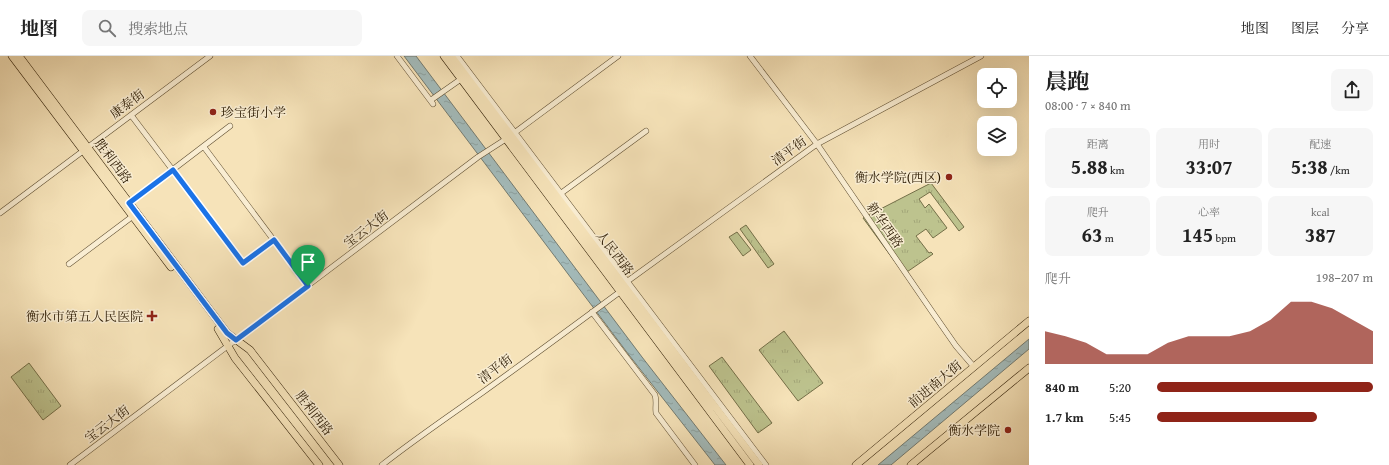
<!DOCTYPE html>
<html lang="zh">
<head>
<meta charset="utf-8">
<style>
  body { margin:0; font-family:"Gentium Book Plus","Noto Serif SC",serif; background:#f6f6f6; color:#222; height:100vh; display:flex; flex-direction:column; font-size:15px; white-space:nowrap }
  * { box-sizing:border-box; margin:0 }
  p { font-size:13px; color:#767676 }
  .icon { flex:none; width:22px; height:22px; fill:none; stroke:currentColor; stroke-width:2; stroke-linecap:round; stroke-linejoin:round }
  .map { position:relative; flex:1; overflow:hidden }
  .sheet { display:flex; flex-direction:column; background:#fff; width:360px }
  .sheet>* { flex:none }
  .fabs { position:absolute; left:977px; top:12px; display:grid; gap:8px }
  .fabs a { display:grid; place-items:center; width:40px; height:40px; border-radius:8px; background:#fff; box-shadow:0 4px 16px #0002; font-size:20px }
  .pin { position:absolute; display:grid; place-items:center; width:34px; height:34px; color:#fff; margin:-41px -17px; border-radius:50% 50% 50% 0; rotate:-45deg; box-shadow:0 0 4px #0007 }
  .pin .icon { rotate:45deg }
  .round { display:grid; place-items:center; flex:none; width:42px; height:42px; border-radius:8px; background:#f6f6f6 }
  .headline { display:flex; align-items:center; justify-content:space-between; height:68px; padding:0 16px }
  h1 { font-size:22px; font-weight:700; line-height:30px }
  .figures { display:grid; grid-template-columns:repeat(3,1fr); gap:6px; height:68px; padding:4px 16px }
  .figures div { display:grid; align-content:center; border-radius:8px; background:#f6f6f6; text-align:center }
  .figures b { font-size:20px; font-weight:700 }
  .figures small { font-size:11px; font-weight:400 }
  .figures p { font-size:11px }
  .chart { height:112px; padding:8px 16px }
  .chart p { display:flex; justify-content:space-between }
  .chart svg { width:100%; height:72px; margin-top:4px; fill:#8f2418; opacity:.7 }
  ul { padding:0 16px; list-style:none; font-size:13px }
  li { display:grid; grid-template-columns:64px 48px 1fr; align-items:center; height:30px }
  li i { height:10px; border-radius:5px; background:#8f2418 }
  header { display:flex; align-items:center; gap:24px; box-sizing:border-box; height:56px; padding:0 20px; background:#fff; border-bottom:1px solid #e0e0e0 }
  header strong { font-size:19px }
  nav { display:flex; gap:22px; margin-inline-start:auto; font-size:14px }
  .search { width:280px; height:36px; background:#f6f6f6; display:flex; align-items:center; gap:10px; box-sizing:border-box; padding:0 14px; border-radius:8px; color:#767676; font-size:15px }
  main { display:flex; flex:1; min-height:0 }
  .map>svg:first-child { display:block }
</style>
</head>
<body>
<header>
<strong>地图</strong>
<div class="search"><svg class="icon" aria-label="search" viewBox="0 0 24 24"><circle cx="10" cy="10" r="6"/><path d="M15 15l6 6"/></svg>搜索地点</div>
<nav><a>地图</a><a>图层</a><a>分享</a></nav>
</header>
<main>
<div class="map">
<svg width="1029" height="409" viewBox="0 0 1029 409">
  <defs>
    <pattern id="grass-tufts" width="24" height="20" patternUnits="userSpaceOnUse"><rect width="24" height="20" fill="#bdc38e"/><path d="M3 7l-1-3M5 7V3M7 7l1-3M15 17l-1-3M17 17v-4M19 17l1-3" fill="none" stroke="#a3a779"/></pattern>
    <pattern id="water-ripples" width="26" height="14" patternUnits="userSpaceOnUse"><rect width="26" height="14" fill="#a3bbbb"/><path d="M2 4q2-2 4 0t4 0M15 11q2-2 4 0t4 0" fill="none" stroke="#8ca09f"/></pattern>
  </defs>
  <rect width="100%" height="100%" fill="#f6e3b9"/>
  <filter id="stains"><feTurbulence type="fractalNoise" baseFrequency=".005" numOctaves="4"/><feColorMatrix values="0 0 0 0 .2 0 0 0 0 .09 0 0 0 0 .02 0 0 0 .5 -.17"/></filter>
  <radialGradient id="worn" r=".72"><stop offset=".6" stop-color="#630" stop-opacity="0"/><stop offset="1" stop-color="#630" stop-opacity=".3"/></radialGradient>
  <path fill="url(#grass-tufts)" stroke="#746f48" d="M931 127 964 171 959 175 930 136 919 143 925 152 929 148 947 172 933 182 926 173 916 180 929 197 931 196 933 198 904 218 863 162Z
    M746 169 774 208 768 212 740 173Z
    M737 176 751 194 743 200 729 181Z
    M784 275 823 327 798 345 759 294Z
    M722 301 772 367 758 377 709 310Z
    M29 307 61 350 43 364 11 321Z"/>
  <path fill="url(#water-ripples)" stroke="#737b71" d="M404 0H416L642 301 726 409H715L629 299Z
    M1029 283V293L891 409H878Z"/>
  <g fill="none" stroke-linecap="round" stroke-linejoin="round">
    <g stroke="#5e4d30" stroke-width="6">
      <path id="minor" d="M397 0 433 48
        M457 0 766 409
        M750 0 817 88 933 257 956 290 974 311
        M431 44 461 23
        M131 59 243 207 274 184
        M204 91 308 230
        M560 138 646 75
        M129 147 230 70
        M0 157 210 0
        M69 208 133 160
        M625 227 817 88 981 0
        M592 256 655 339C657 346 655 351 656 357L695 409
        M70 409 478 101 506 83 618 0
        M382 409C415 383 449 360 483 336 529 303 575 269 621 235"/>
    </g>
    <g stroke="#2c1b03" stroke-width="8">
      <path id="major" d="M12 0 171 211
        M19 0 227 277 250 294 339 409
        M444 0 750 409
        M451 0 759 409
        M218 273 235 302 319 409
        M856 409 1029 265
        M911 409 1029 312"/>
    </g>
    <use href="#minor" stroke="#f9edd2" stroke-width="5"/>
    <use href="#major" stroke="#f6e3b9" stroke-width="7"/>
  </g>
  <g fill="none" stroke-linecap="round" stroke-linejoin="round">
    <g stroke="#fff" stroke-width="8">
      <path id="route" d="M173 114 243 207 274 184 308 230 236 284 227 277 129 147Z"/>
    </g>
    <use href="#route" stroke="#1a73e8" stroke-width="5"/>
  </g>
  <g fill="#8f2418" stroke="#f9edd2" stroke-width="1.5">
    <circle cx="213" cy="56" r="4"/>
    <circle cx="949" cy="121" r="4"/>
    <path d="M150 254h4v4h4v4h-4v4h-4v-4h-4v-4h4z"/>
    <circle cx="1008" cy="374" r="4"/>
  </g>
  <g text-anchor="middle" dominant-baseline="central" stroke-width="3" stroke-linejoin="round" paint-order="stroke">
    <g font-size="13" fill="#2c1b03" stroke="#f9edd2">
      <text transform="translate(127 48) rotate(-37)">康泰街</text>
      <text transform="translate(789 95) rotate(-36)">清平街</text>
      <text transform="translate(113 105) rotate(53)">胜利西路</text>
      <text transform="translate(885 169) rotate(55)">新华西路</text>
      <text transform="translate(366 173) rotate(-37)">宝云大街</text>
      <text transform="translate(615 197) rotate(53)">人民西路</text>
      <text transform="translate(495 313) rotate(-37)">清平街</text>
      <text transform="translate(935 328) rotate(-40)">前进南大街</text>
      <text transform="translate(314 357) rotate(52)">胜利西路</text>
      <text transform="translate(107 368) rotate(-37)">宝云大街</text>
    </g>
    <g font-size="13" fill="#2c1b03" stroke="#f9edd2" text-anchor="end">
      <text x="221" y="56" text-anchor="start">珍宝街小学</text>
      <text x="941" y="121">衡水学院(西区)</text>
      <text x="143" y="260">衡水市第五人民医院</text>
      <text x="1000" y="374">衡水学院</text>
    </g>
  </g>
  <rect width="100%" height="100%" filter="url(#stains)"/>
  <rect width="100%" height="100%" fill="url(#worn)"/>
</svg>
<div class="fabs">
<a><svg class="icon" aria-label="locate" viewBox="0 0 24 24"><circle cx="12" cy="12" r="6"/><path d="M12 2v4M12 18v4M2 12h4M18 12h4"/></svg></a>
<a><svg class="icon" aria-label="layers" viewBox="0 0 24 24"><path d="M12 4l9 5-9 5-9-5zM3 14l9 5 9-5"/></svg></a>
</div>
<div class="pin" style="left:308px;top:230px;background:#1e9e55"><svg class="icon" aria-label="arrive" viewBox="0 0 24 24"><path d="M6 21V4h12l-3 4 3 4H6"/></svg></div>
</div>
<section class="sheet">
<div class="headline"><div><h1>晨跑</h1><p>08:00 · 7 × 840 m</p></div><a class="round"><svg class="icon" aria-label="share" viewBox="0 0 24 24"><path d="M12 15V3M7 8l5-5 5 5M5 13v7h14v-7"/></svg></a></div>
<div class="figures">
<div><p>距离</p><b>5.88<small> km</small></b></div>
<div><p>用时</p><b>33:07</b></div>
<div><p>配速</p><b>5:38<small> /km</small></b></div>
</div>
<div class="figures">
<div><p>爬升</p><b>63<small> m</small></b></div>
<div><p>心率</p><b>145<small> bpm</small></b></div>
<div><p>kcal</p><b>387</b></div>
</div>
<div class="chart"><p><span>爬升</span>198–207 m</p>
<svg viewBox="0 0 160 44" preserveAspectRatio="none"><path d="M0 44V24L10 27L20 31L30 38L40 38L50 38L60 31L70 27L80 27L90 27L100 24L110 17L120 6L130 6L140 10L150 17L160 24V44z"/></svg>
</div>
<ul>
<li><b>840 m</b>5:20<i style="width:100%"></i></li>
<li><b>1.7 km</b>5:45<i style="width:74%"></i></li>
</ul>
</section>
</main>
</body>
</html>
